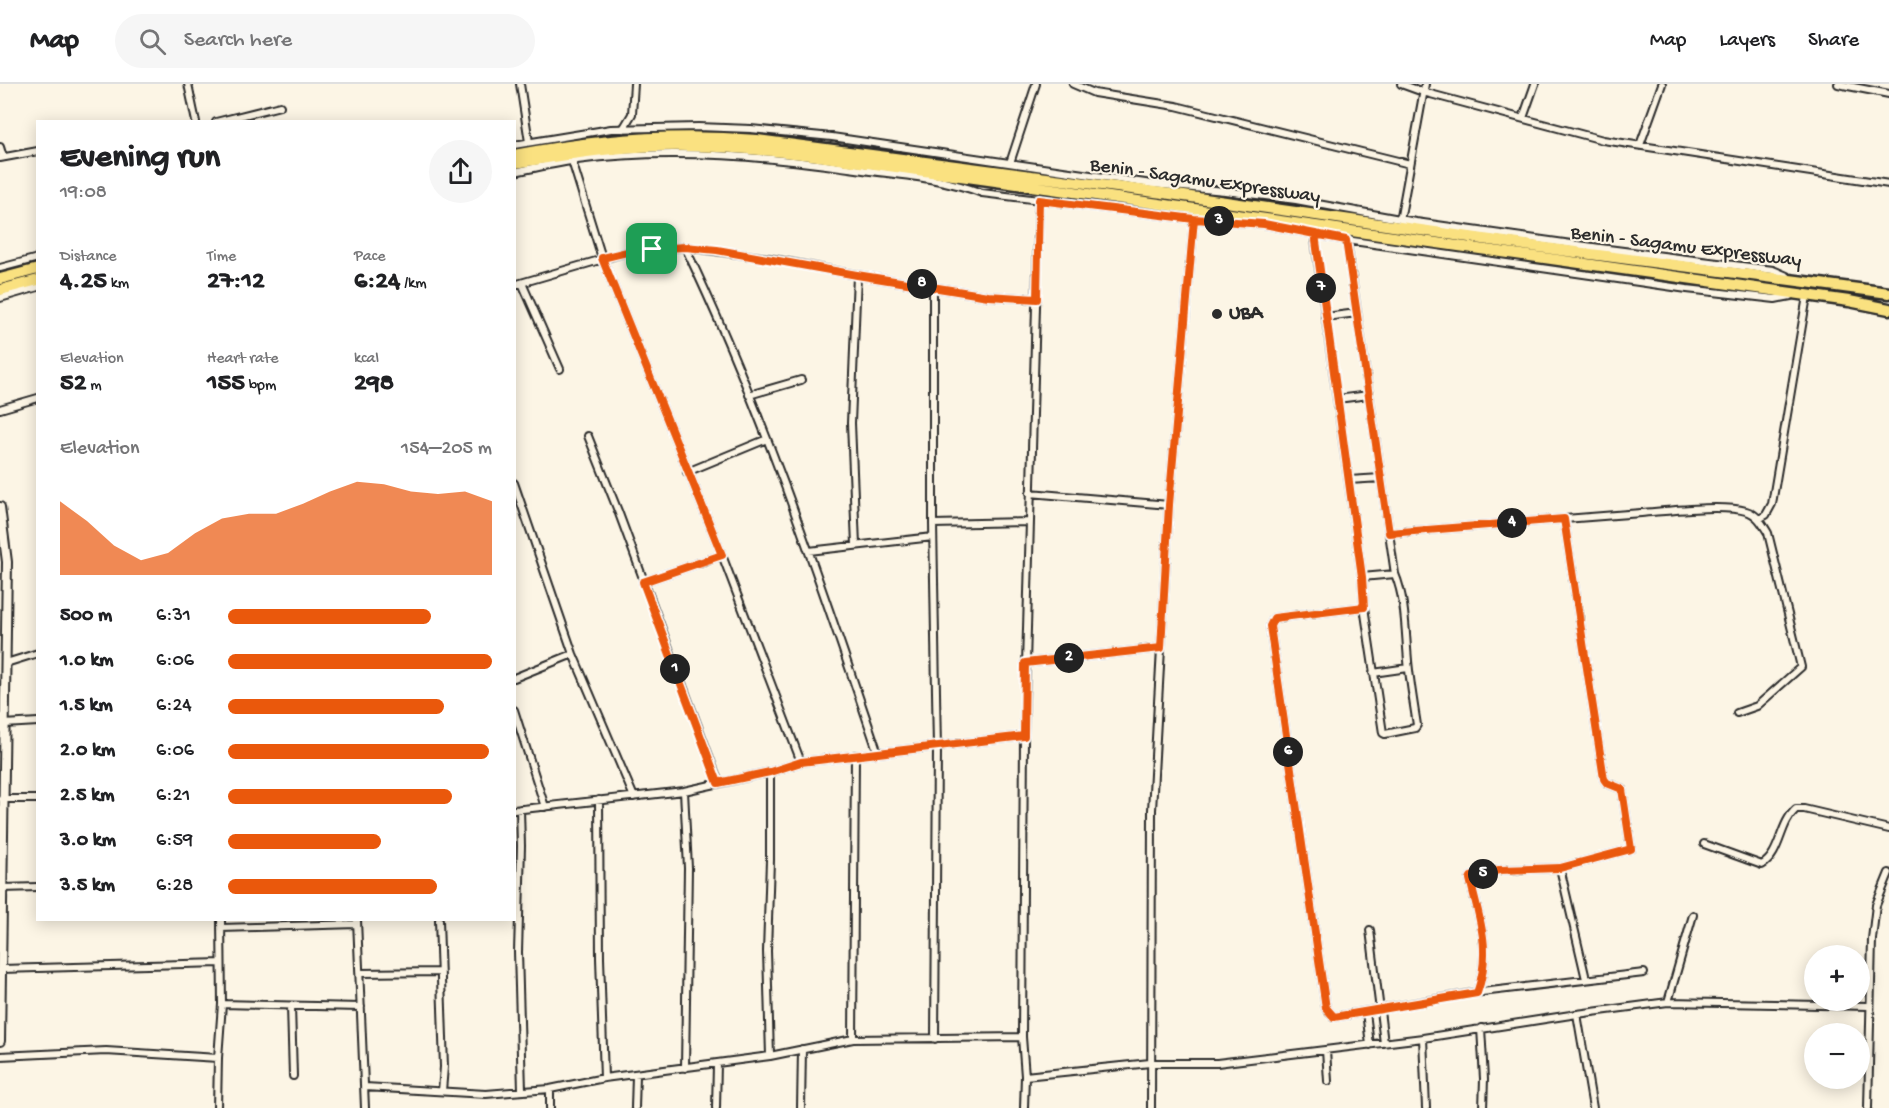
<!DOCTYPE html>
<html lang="en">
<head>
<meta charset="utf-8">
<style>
  body { margin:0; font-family:"Gochi Hand",sans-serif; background:#f6f6f6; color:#202124; height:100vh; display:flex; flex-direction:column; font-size:22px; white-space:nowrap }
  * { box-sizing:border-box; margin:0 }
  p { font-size:20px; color:#757577 }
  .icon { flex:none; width:33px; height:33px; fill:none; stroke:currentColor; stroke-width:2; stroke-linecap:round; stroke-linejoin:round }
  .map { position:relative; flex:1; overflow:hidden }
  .side { position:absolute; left:36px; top:36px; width:480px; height:801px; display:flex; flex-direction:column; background:#fff; border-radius:0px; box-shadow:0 3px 15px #0003 }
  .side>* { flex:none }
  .buttons { position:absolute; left:1804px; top:861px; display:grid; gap:12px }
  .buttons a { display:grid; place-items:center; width:66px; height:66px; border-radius:50%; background:#fff; box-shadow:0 3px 15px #0003; font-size:30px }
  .pin { position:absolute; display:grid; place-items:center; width:51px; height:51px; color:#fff; margin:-26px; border-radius:12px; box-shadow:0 3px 9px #0006 }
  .km { position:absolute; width:30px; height:30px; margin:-15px; border-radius:50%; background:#222; color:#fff; font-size:16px; line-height:30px; text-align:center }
  .round { display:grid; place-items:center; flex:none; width:63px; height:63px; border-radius:32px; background:#f6f6f6 }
  .head { display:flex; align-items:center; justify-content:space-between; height:102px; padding:0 24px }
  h1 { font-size:33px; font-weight:700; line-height:45px }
  .stats { display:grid; grid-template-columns:repeat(3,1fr); gap:9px; height:102px; padding:6px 24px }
  .stats div { display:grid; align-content:center }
  .stats b { font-size:26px; font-weight:700 }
  .stats small { font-size:16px; font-weight:400 }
  .stats p { font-size:16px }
  .chart { height:168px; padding:12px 24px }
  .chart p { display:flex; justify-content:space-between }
  .chart svg { width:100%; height:108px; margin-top:6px; fill:#ea580c; opacity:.7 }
  ul { padding:0 24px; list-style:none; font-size:20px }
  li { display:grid; grid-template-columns:96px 72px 1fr; align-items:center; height:45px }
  li i { height:15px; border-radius:8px; background:#ea580c }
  header { display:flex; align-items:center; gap:36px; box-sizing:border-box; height:84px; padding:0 30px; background:#fff; border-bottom:2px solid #e0e0e0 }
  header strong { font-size:28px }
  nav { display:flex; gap:33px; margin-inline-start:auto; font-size:21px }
  .search { width:420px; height:54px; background:#f6f6f6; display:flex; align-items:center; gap:15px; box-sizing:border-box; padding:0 21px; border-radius:33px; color:#757577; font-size:22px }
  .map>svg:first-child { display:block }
</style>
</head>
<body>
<header>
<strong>Map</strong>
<div class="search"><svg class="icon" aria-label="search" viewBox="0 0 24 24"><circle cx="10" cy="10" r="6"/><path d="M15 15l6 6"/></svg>Search here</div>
<nav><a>Map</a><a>Layers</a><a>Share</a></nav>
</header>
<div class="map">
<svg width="1889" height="1024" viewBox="0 0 1889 1024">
  <rect width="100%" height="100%" fill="#fcf5e5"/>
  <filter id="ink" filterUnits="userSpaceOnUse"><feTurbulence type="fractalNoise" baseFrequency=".0167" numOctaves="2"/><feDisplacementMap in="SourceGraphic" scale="12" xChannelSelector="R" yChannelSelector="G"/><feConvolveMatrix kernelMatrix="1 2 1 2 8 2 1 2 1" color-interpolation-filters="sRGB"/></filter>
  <g filter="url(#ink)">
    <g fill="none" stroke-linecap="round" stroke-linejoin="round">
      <g stroke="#2b2b2b" stroke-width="10">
        <path id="minor" d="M188 0 196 38
          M520 0 529 58
          M1073 0 1094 9 1176 22 1410 80
          M1401 0 1423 8 1603 56 1889 100
          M1838 0 1889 10
          M1523 34 1535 0
          M216 38 280 22
          M623 45 632 30 634 0
          M514 61 611 45 698 43 751 45 832 53 1152 100 1225 107 1296 116 1416 138 1600 164 1773 186 1787 192
          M1640 61 1662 0
          M0 63 3 73
          M0 74 38 67
          M572 77 602 174 722 471 801 678
          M1010 79 1036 0
          M514 88C535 84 556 79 577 76 674 63 774 73 870 87 909 92 945 95 982 109L1194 135 1264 140 1346 156 1687 205 1775 215 1791 212
          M1400 137 1425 0
          M1314 148 1362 493 1364 523 1383 649 1385 650 1415 644 1417 641C1414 622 1411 604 1409 586 1405 554 1407 519 1395 490L1345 146
          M685 163C763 326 820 498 878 669
          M0 184 38 174
          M522 199 560 285
          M514 201 627 168 685 163 768 174 857 191 988 212 1037 215
          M933 202V440L937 664 935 955
          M0 214 38 203
          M1325 233 1357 229
          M749 311 801 296
          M1337 315 1369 311
          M0 325 38 314
          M588 352 618 427 719 699
          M687 388 767 355
          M1349 396 1381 394
          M514 399 573 570 634 713
          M1030 409 1169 421
          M1759 435 1766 431 1772 420 1807 212
          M933 440 1029 438
          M1389 449C1473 442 1557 436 1641 429 1667 427 1722 420 1746 427 1757 430 1762 439 1768 449L1801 583 1757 622 1737 629
          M856 461 851 339 857 191
          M809 467 933 453
          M1362 493 1395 490
          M643 498 722 471
          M1364 523 1274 534 1270 542 1326 924 1334 933 1473 909 1644 889
          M6 579 38 569
          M1025 579 1161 564
          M1373 589 1408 584
          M514 594 573 570
          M514 626 545 723
          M4 640 38 638
          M684 707 688 784 685 984
          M2 715H38
          M599 716 600 874 604 994
          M520 725 521 762 518 868 522 1006
          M514 726 684 707 770 688 801 678 1024 652
          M1704 760 1762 781C1781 770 1779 740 1796 725H1804L1889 745
          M1560 784 1586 895
          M2 804 38 803
          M357 836 365 1024
          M439 836 444 983 442 1007
          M221 844 357 840
          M1370 846 1384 959
          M1 885 221 879
          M360 889 440 888
          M1477 909C1492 867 1480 837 1470 795L1471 793 1499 786 1560 784 1631 765 1622 705 1607 699 1604 695 1564 435
          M1668 918 1693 831
          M222 920 361 923
          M291 922 293 992
          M1366 928 1370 961
          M1577 930 1593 1024
          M1481 944 1484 995 1483 1024
          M1423 954 1426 1024
          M853 955 855 671
          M1326 966 1328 997
          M0 972 106 967 218 974
          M770 972 767 867 770 776V688
          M1025 992 1150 979H1217L1423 954 1577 930 1668 918 1869 922
          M365 1003 486 1010 550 1005 604 994 770 972 853 955 1022 953
          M217 1024 218 974 222 920 221 836
          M550 1024V1005
          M635 1024 636 991
          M716 1024 717 980
          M801 1024 802 965
          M1024 1024 1025 992 1022 953 1024 652 1039 115
          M1151 1024 1152 726 1169 421 1194 135
          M1868 1024 1872 855 1876 821 1889 789"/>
      </g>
      <g stroke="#2b2b2b" stroke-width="12">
        <path id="tertiary" d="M0 423 7 478 0 957"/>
      </g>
      <g stroke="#2b2b2b" stroke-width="15">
        <path id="trunk" d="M514 71C595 55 675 49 757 56L1170 110 1560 166 1889 209
          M514 79C555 73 596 65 637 63 695 59 754 65 811 71L1849 217 1889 225
          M0 195 38 185
          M0 206 38 196"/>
      </g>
      <use href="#minor" stroke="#fcf5e5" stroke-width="6"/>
      <use href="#tertiary" stroke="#fcf5e5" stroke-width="8"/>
      <use href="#trunk" stroke="#fae180" stroke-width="10"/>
    </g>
  </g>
  <g fill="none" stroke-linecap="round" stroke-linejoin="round" filter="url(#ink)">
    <g stroke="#fff" stroke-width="12">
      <path id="route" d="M652 165 627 168 602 174 722 471 643 498 718 699 770 688 801 678 1024 652 1025 579 1161 564 1169 421 1194 135 1264 140 1346 156 1389 449 1564 435 1604 695 1607 699 1622 705 1631 765 1560 784 1499 786 1471 793 1470 795C1480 837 1492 867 1477 909L1334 933 1326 924 1270 542 1274 534 1364 523 1362 493 1315 150 1264 140 1194 135 1039 116 1037 215 988 212 857 191 717 166 685 163 652 165"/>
    </g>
    <use href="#route" stroke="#ea580c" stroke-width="8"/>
  </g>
  <circle fill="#2b2b2b" stroke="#fcf5e5" stroke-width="2" cx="1217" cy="230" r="6"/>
  <g text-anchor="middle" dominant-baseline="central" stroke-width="4.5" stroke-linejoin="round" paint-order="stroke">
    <g font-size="20" fill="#2b2b2b" stroke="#fcf5e5">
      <text transform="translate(1205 98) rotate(8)">Benin - Sagamu Expressway</text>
      <text transform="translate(1686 164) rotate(7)">Benin - Sagamu Expressway</text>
    </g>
    <g font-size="20" font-weight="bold" fill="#2b2b2b" stroke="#fcf5e5" text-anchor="start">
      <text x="1229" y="230">UBA</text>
    </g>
  </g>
</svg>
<div class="buttons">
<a>+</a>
<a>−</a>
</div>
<div class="pin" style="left:652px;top:165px;background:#1e9e55"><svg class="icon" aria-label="arrive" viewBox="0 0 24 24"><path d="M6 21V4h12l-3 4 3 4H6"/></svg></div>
<b class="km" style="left:675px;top:585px">1</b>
<b class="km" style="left:1069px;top:574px">2</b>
<b class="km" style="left:1219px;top:137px">3</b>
<b class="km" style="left:1512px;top:439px">4</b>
<b class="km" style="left:1483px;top:790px">5</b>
<b class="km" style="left:1288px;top:668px">6</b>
<b class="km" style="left:1321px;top:204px">7</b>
<b class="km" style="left:922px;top:200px">8</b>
<section class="side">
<div class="head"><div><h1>Evening run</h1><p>19:08</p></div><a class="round"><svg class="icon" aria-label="share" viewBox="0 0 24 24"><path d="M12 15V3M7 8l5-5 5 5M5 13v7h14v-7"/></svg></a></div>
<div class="stats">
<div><p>Distance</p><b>4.25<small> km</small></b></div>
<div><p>Time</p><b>27:12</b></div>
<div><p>Pace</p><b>6:24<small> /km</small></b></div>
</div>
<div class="stats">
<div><p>Elevation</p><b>52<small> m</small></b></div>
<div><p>Heart rate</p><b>155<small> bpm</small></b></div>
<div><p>kcal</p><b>298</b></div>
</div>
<div class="chart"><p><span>Elevation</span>154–205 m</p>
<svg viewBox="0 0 160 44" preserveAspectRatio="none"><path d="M0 44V14L10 22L20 32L30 38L40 35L50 27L60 21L70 19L80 19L90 15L100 10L110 6L120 7L130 10L140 11L150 10L160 14V44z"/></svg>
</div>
<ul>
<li><b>500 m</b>6:31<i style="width:77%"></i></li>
<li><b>1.0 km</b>6:06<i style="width:100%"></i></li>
<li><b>1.5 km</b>6:24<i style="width:82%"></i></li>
<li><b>2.0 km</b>6:06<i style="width:99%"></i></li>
<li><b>2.5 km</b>6:21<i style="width:85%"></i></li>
<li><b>3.0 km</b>6:59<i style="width:58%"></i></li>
<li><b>3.5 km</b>6:28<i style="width:79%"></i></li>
</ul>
</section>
</div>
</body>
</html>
